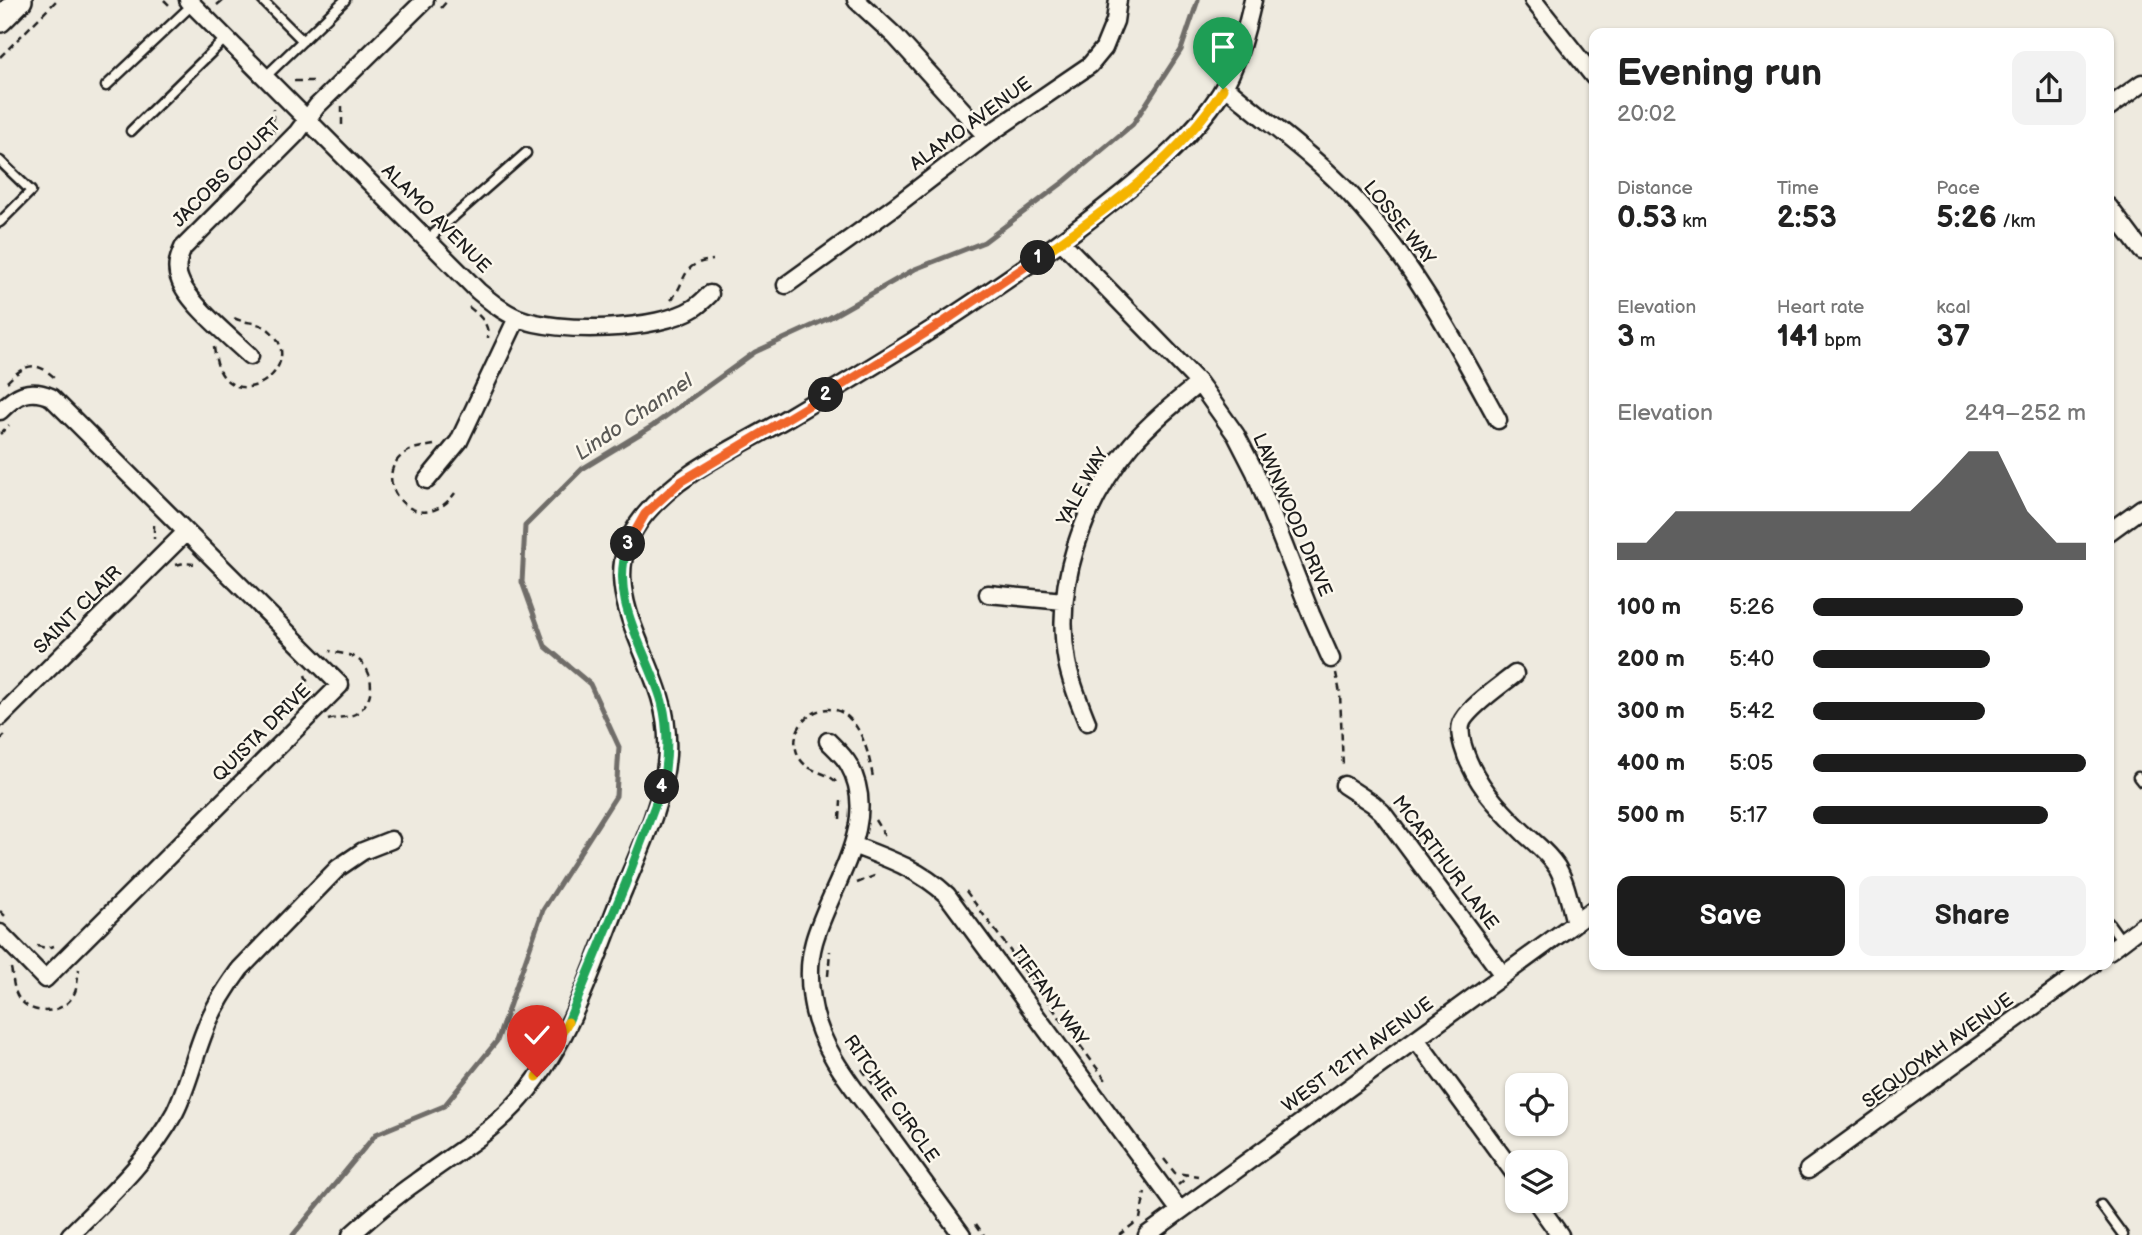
<!DOCTYPE html>
<html lang="en">
<head>
<meta charset="utf-8">
<style>
  body { margin:0; font-family:"Balsamiq Sans",sans-serif; background:#f2f2f2; color:#222; height:100vh; display:flex; flex-direction:column; font-size:26px; white-space:nowrap }
  * { box-sizing:border-box; margin:0 }
  p { font-size:23px; color:#767676 }
  .icon { flex:none; width:38px; height:38px; fill:none; stroke:currentColor; stroke-width:2; stroke-linecap:round; stroke-linejoin:round }
  .map { position:relative; flex:1; overflow:hidden }
  .details { position:absolute; left:1589px; top:28px; width:525px; height:942px; display:flex; flex-direction:column; background:#fff; border-radius:14px; box-shadow:0 2px 5px #0004 }
  .details>* { flex:none }
  .controls { position:absolute; left:1505px; top:1073px; display:grid; gap:14px }
  .controls a { display:grid; place-items:center; width:63px; height:63px; border-radius:14px; background:#fff; box-shadow:0 2px 5px #0004; font-size:35px }
  .pin { position:absolute; display:grid; place-items:center; width:60px; height:60px; color:#fff; margin:-72px -30px; border-radius:50% 50% 50% 0; rotate:-45deg; box-shadow:0 0 7px #0007 }
  .pin .icon { rotate:45deg }
  .km { position:absolute; width:35px; height:35px; margin:-18px; border-radius:50%; background:#222; color:#fff; font-size:19px; line-height:35px; text-align:center }
  .round { display:grid; place-items:center; flex:none; width:74px; height:74px; border-radius:14px; background:#f2f2f2 }
  .head { display:flex; align-items:center; justify-content:space-between; height:119px; padding:0 28px }
  h1 { font-size:38px; font-weight:800; line-height:52px }
  .stats { display:grid; grid-template-columns:repeat(3,1fr); gap:10px; height:119px; padding:7px 28px }
  .stats div { display:grid; align-content:center }
  .stats b { font-size:30px; font-weight:800 }
  .stats small { font-size:19px; font-weight:400 }
  .stats p { font-size:19px }
  .chart { height:196px; padding:14px 28px }
  .chart p { display:flex; justify-content:space-between }
  .chart svg { width:100%; height:126px; margin-top:7px; fill:#1c1c1c; opacity:.7 }
  .primary-button { display:flex; gap:14px; margin-top:auto; padding:14px 28px }
  .primary-button a { flex:1; height:80px; border-radius:14px; background:#1c1c1c; color:#fff; font-size:28px; font-weight:800; line-height:80px; text-align:center }
  .primary-button a+a { background:#f2f2f2; color:#222 }
  ul { padding:0 28px; list-style:none; font-size:23px }
  li { display:grid; grid-template-columns:112px 84px 1fr; align-items:center; height:52px }
  li i { height:18px; border-radius:9px; background:#1c1c1c }
  .map>svg:first-child { display:block }
</style>
</head>
<body>
<div class="map">
<svg width="2142" height="1235" viewBox="0 0 2142 1235">
  <rect width="100%" height="100%" fill="#eeeadf"/>
  <filter id="ink" filterUnits="userSpaceOnUse"><feTurbulence type="fractalNoise" baseFrequency=".0143" numOctaves="2"/><feDisplacementMap in="SourceGraphic" scale="14" xChannelSelector="R" yChannelSelector="G"/><feConvolveMatrix kernelMatrix="1 2 1 2 8 2 1 2 1" color-interpolation-filters="sRGB"/></filter>
  <g filter="url(#ink)">
    <g fill="none" stroke-linecap="round" stroke-linejoin="round">
      <path stroke="#6f6d69" stroke-width="5" d="M293 1235 376 1134 444 1106 497 1041 543 910 616 796 619 747 590 684 545 646 522 582 525 526 582 469 651 427 755 352 829 318 915 269 984 242 1065 181 1133 124 1181 50 1198 0"/>
      <g stroke="#1c1c1c" stroke-width="13">
        <path id="service" d="M262 0 303 41
          M265 77 345 0
          M106 86 193 4
          M131 131 226 38
          M0 161 31 191 0 222
          M427 240 526 153
          M2138 777 2142 782
          M2109 923 2122 941
          M2101 1205 2123 1235"/>
      </g>
      <g stroke="#1c1c1c" stroke-width="21">
        <path id="minor" d="M188 0 478 291C490 301 503 312 518 318 558 334 658 331 694 308 700 304 705 299 710 294
          M856 0 895 36 986 136
          M1533 0 1594 77
          M1223 89 1233 93C1272 126 1315 157 1350 194 1413 261 1455 341 1498 420
          M2109 107 2142 83
          M2109 207 2142 251
          M1061 241 1199 383 1236 435 1255 472 1311 614 1331 659
          M786 285 894 207 986 136 1090 65 1104 48 1115 21 1118 0
          M250 356C231 338 188 303 180 280 175 269 178 259 183 248L297 133 317 106 425 0
          M0 411C16 395 29 387 51 397L340 685 45 979 0 933
          M427 480 459 441 517 318
          M2109 532 2142 508
          M988 594 1064 601
          M1515 674C1500 686 1472 705 1463 720 1458 728 1461 738 1463 746 1473 781 1498 808 1524 833 1536 844 1548 853 1557 867 1567 884 1570 905 1575 923
          M0 717 186 532
          M1087 722C1079 702 1071 683 1067 662 1053 586 1083 502 1132 444 1152 421 1176 402 1199 383
          M828 741C836 749 844 756 849 765 882 823 829 887 814 942 809 960 809 981 812 1000 819 1051 857 1092 887 1132 912 1166 937 1201 962 1235
          M1344 785 1373 804 1382 812 1503 975
          M853 845C887 858 919 869 947 895L1180 1211
          M2109 951 2142 926
          M1416 1039 1517 1177
          M1808 1170 2092 964
          M1535 1200 1560 1235
          M70 1235C108 1197 149 1160 175 1112 188 1086 194 1057 205 1030 213 1008 226 988 240 969L338 868 363 851 391 840
          M351 1235C372 1216 393 1198 416 1182 449 1157 486 1136 515 1105 568 1049 592 968 620 898 639 852 663 805 667 755 668 736 666 716 660 697 642 637 595 577 643 517 679 471 739 447 787 418 899 351 1012 283 1114 200 1152 169 1193 136 1220 94 1237 67 1246 31 1253 0
          M1147 1235 1594 909"/>
      </g>
      <g stroke="#1c1c1c" stroke-width="28">
        <path id="secondary" d="M0 20 20 0"/>
      </g>
      <path stroke="#1c1c1c" stroke-width="2.5" stroke-dasharray="7 5" stroke-linecap="butt" d="M164 0 172 8
        M217 5 223 0
        M441 8 448 0
        M0 57 57 0
        M294 81H318
        M342 106V130
        M273 134V109
        M671 300C688 281 679 263 713 260
        M469 307C480 316 489 323 488 338
        M214 347C215 355 216 362 219 369 240 415 309 364 269 330 258 321 246 324 234 318
        M7 382C26 363 37 360 57 380
        M0 434 9 425
        M434 445C425 447 415 447 407 452 364 477 418 544 455 493
        M154 525V539
        M176 565 184 563 194 564
        M1336 673 1340 693 1343 768
        M305 675 309 686 306 695
        M328 720C337 717 347 718 355 714 376 702 376 670 356 658 348 653 339 654 330 651
        M0 740 8 732
        M836 782C826 771 809 773 800 759 781 728 823 692 849 718 864 732 870 759 873 778
        M840 819 841 801
        M875 820 886 838
        M857 883 879 874
        M966 891 1108 1083
        M0 911 7 918
        M37 946 46 948 54 946
        M11 968C13 977 13 987 17 995 28 1016 61 1016 73 996 78 988 77 979 79 969
        M828 976 830 951
        M862 1069 880 1094
        M1164 1159 1175 1173 1198 1176
        M1178 1185 1184 1180 1185 1175
        M1140 1219 1145 1192
        M976 1224 984 1235
        M1119 1235 1135 1223"/>
      <use href="#service" stroke="#fbf7ec" stroke-width="8"/>
      <use href="#minor" stroke="#fbf7ec" stroke-width="16"/>
      <use href="#secondary" stroke="#fbf7ec" stroke-width="23"/>
    </g>
  </g>
  <g fill="none" stroke-linecap="round" stroke-linejoin="round" filter="url(#ink)">
    <g stroke="#fff" stroke-width="14">
      <path id="split-1" d="M1038 258C1104 211 1179 159 1223 89"/>
    </g>
    <g stroke="#fff" stroke-width="14">
      <path id="split-2" d="M826 395 945 321 1038 258"/>
    </g>
    <g stroke="#fff" stroke-width="14">
      <path id="split-3" d="M628 544 645 514 680 482 826 395"/>
    </g>
    <g stroke="#fff" stroke-width="14">
      <path id="split-4" d="M628 544C608 601 647 649 662 702 669 730 668 759 662 787"/>
    </g>
    <g stroke="#fff" stroke-width="14">
      <path id="split-5" d="M568 1022 625 885 662 787"/>
    </g>
    <g stroke="#fff" stroke-width="14">
      <path id="split-6" d="M537 1077 568 1022"/>
    </g>
    <use href="#split-1" stroke="#f5b400" stroke-width="9"/>
    <use href="#split-2" stroke="#f0652b" stroke-width="9"/>
    <use href="#split-3" stroke="#f0652b" stroke-width="9"/>
    <use href="#split-4" stroke="#22a559" stroke-width="9"/>
    <use href="#split-5" stroke="#22a559" stroke-width="9"/>
    <use href="#split-6" stroke="#f5b400" stroke-width="9"/>
  </g>
  <g text-anchor="middle" dominant-baseline="central" stroke-width="5" stroke-linejoin="round" paint-order="stroke">
    <g font-size="19" fill="#1c1c1c" stroke="#fbf7ec">
      <text transform="translate(971 124) rotate(-36)">ALAMO AVENUE</text>
      <text transform="translate(227 173) rotate(-45)">JACOBS COURT</text>
      <text transform="translate(436 219) rotate(45)">ALAMO AVENUE</text>
      <text transform="translate(1399 223) rotate(51)">LOSSE WAY</text>
      <text transform="translate(1083 487) rotate(-61)">YALE WAY</text>
      <text transform="translate(1292 515) rotate(67)">LAWNWOOD DRIVE</text>
      <text transform="translate(78 610) rotate(-45)">SAINT CLAIR</text>
      <text transform="translate(262 733) rotate(-45)">QUISTA DRIVE</text>
      <text transform="translate(1445 863) rotate(53)">MCARTHUR LANE</text>
      <text transform="translate(1049 996) rotate(54)">TIFFANY WAY</text>
      <text transform="translate(1938 1051) rotate(-36)">SEQUOYAH AVENUE</text>
      <text transform="translate(1358 1055) rotate(-36)">WEST 12TH AVENUE</text>
      <text transform="translate(891 1099) rotate(55)">RITCHIE CIRCLE</text>
    </g>
    <g font-size="21" font-style="italic" fill="#5a5956" stroke="#fbf7ec">
      <text transform="translate(634 417) rotate(-34)">Lindo Channel</text>
    </g>
  </g>
</svg>
<div class="controls">
<a><svg class="icon" aria-label="locate" viewBox="0 0 24 24"><circle cx="12" cy="12" r="6"/><path d="M12 2v4M12 18v4M2 12h4M18 12h4"/></svg></a>
<a><svg class="icon" aria-label="layers" viewBox="0 0 24 24"><path d="M12 4l9 5-9 5-9-5zM3 14l9 5 9-5"/></svg></a>
</div>
<div class="pin" style="left:1223px;top:89px;background:#1e9e55"><svg class="icon" aria-label="arrive" viewBox="0 0 24 24"><path d="M6 21V4h12l-3 4 3 4H6"/></svg></div>
<div class="pin" style="left:537px;top:1077px;background:#d93025"><svg class="icon" aria-label="check" viewBox="0 0 24 24"><path d="M5 12l5 5 9-10"/></svg></div>
<b class="km" style="left:1038px;top:258px">1</b>
<b class="km" style="left:826px;top:395px">2</b>
<b class="km" style="left:628px;top:544px">3</b>
<b class="km" style="left:662px;top:787px">4</b>
<section class="details">
<div class="head"><div><h1>Evening run</h1><p>20:02</p></div><a class="round"><svg class="icon" aria-label="share" viewBox="0 0 24 24"><path d="M12 15V3M7 8l5-5 5 5M5 13v7h14v-7"/></svg></a></div>
<div class="stats">
<div><p>Distance</p><b>0.53<small> km</small></b></div>
<div><p>Time</p><b>2:53</b></div>
<div><p>Pace</p><b>5:26<small> /km</small></b></div>
</div>
<div class="stats">
<div><p>Elevation</p><b>3<small> m</small></b></div>
<div><p>Heart rate</p><b>141<small> bpm</small></b></div>
<div><p>kcal</p><b>37</b></div>
</div>
<div class="chart"><p><span>Elevation</span>249–252 m</p>
<svg viewBox="0 0 160 44" preserveAspectRatio="none"><path d="M0 44V38L10 38L20 27L30 27L40 27L50 27L60 27L70 27L80 27L90 27L100 27L110 17L120 6L130 6L140 27L150 38L160 38V44z"/></svg>
</div>
<ul>
<li><b>100 m</b>5:26<i style="width:77%"></i></li>
<li><b>200 m</b>5:40<i style="width:65%"></i></li>
<li><b>300 m</b>5:42<i style="width:63%"></i></li>
<li><b>400 m</b>5:05<i style="width:100%"></i></li>
<li><b>500 m</b>5:17<i style="width:86%"></i></li>
</ul>
<div class="primary-button"><a>Save</a><a>Share</a></div>
</section>
</div>
</body>
</html>
